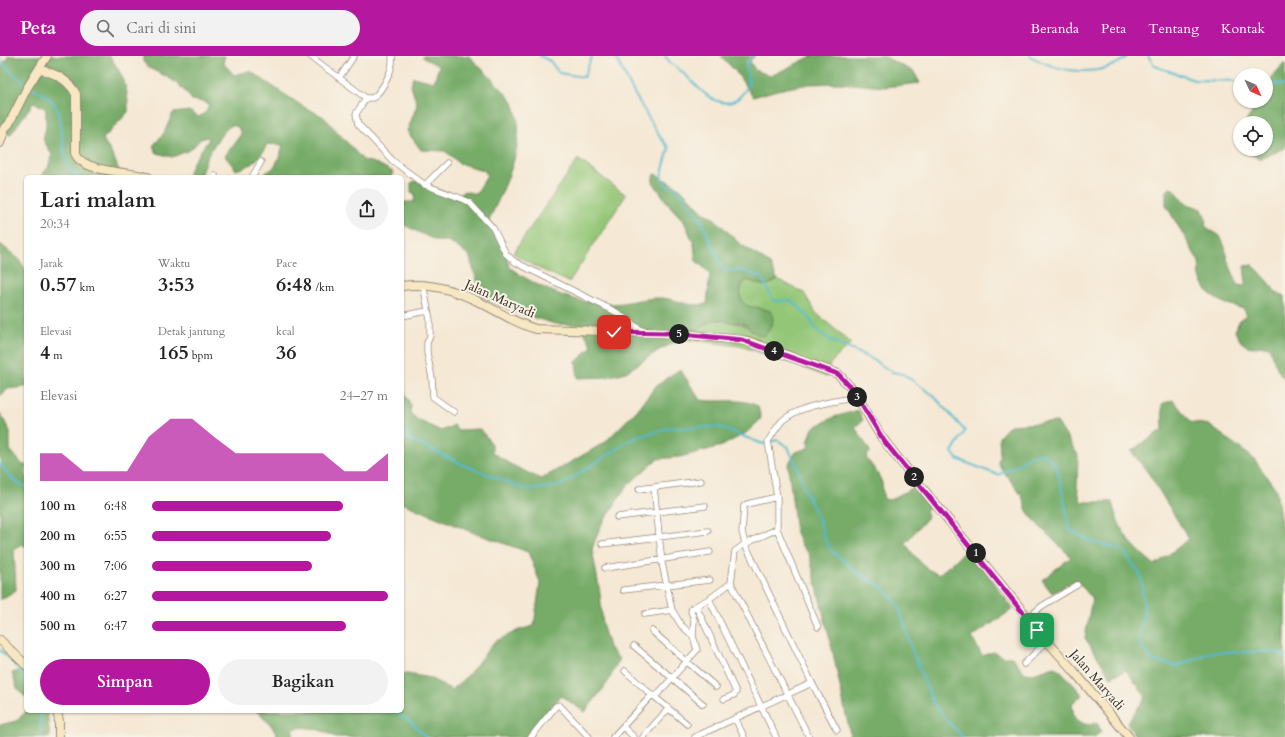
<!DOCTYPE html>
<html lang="id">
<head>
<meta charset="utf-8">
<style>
  body { margin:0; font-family:Cardo,serif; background:#f2f2f2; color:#222; height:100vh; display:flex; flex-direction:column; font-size:15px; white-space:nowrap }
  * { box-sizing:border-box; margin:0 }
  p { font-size:13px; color:#767676 }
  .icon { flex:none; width:22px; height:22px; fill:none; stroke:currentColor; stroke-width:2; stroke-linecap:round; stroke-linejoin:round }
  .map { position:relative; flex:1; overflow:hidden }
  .sheet { position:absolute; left:24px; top:119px; width:380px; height:538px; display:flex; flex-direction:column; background:#fff; border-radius:6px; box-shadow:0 1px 3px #0004 }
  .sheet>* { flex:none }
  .needle { width:26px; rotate:134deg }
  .buttons { position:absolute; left:1233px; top:12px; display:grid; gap:8px }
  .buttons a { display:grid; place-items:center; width:40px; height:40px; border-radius:50%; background:#fff; box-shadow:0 1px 3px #0004; font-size:20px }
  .pin { position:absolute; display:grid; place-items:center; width:34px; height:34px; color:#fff; margin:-17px; border-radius:8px; box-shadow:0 2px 6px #0006 }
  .km { position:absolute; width:20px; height:20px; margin:-10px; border-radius:50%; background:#222; color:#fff; font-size:11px; line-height:20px; text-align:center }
  .round { display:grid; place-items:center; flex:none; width:42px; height:42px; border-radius:21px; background:#f2f2f2 }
  .headline { display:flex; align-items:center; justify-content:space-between; height:68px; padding:0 16px }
  h1 { font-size:22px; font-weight:600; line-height:30px }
  .figures { display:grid; grid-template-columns:repeat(3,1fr); gap:6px; height:68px; padding:4px 16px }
  .figures div { display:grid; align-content:center }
  .figures b { font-size:20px; font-weight:600 }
  .figures small { font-size:11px; font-weight:400 }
  .figures p { font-size:11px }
  .chart { height:112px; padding:8px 16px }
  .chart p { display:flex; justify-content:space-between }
  .chart svg { width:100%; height:72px; margin-top:4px; fill:#b5179e; opacity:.7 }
  .cta { display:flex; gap:8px; margin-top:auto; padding:8px 16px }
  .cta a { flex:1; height:46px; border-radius:24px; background:#b5179e; color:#fff; font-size:16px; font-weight:600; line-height:46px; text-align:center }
  .cta a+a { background:#f2f2f2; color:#222 }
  ul { padding:0 16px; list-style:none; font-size:13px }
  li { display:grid; grid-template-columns:64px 48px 1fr; align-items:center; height:30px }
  li i { height:10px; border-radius:5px; background:#b5179e }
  header { display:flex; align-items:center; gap:24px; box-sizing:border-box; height:56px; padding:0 20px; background:#b5179e; color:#fff }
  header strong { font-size:19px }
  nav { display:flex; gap:22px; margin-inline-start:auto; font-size:14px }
  .search { width:280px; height:36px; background:#f2f2f2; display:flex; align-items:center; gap:10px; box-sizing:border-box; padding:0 14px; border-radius:22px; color:#767676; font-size:15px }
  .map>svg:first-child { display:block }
</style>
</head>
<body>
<header>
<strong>Peta</strong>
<div class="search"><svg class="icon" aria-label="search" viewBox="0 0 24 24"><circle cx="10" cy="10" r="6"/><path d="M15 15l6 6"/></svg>Cari di sini</div>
<nav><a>Beranda</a><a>Peta</a><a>Tentang</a><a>Kontak</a></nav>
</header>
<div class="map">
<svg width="1285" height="681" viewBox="0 0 1285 681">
  <rect width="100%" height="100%" fill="#f7f3e8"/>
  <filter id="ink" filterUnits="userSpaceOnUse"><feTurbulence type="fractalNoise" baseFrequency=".025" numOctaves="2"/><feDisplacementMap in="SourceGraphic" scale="8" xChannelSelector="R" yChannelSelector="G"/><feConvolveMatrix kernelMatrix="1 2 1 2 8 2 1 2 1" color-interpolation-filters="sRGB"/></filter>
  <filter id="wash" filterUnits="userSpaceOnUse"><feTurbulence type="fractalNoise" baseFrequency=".012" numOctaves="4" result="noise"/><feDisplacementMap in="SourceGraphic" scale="16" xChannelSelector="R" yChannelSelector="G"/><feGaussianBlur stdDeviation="0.9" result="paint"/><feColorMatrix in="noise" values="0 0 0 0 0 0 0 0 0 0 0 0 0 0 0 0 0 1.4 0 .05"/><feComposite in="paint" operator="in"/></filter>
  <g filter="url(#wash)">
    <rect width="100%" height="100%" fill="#f5e8d4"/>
    <path fill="#93c676" stroke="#67784a" d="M578 103 626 139 569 226 538 212 513 197Z
      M777 223 804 237 816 257 851 287 830 308 827 321 789 306 740 290 682 283 685 273 698 274C710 263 714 262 730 266 743 270 741 265 752 276L758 251C741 254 738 242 742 228L747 224C761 228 764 234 777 223Z"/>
    <path fill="#76ab67" stroke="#586a42" d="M7 0H109C123 18 129 33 128 56L103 83 114 102 121 120 123 121H39L48 112 52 99 43 83C48 68 45 66 46 53L34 46 10 79 0 75V11L8 2Z
      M144 0H225L223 7 234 19 250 15 302 50 324 61 363 104 378 108 393 116 391 121H262C265 116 268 116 272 113 278 107 281 96 283 89L267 88C260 103 252 110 236 114L225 100 241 78 238 71 232 69C220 76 201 107 201 121H187L193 106 209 83 207 81 201 83 190 94 172 101 157 97 153 90 164 77 173 57 189 55 199 61 206 56 209 50 205 46 192 44C186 36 179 28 169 22 160 17 150 14 143 6Z
      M423 0H469C478 9 509 39 513 47 529 85 505 130 489 164L505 190 509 211C538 232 576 249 613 248 628 247 644 242 659 242 678 242 684 252 707 248L710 217 696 205 694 188 684 165 668 148 653 126V121L655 118 681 133 703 156 715 163 739 187 770 208 777 223C764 234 761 228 747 224L742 228C735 255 752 248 770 255 776 263 772 274 763 280 753 279 751 271 742 267 738 266 734 267 730 266 716 262 709 264 698 274L685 273 682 283 659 294 626 316 607 321 578 322 576 306 592 290 580 269 555 268 512 255 479 239V232L469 199 448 185H437L402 168V146H414L415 138 411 136V127L415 125 457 141 464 135 476 138 487 120 485 115 459 107 445 95 421 94 407 75 417 49 411 30 413 21 434 26 439 10 423 2Z
      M721 0H755L750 5 755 14 771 20 812 0H883L914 16 920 27 885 31 840 27 809 28 777 34 753 41 736 16Z
      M1285 7V92L1260 103 1241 93H1266V67H1245L1260 45H1266C1266 28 1273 18 1285 7Z
      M1170 132 1175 134 1185 147 1202 153 1206 163 1205 169 1209 174 1220 180 1225 191 1227 203 1238 229 1243 230 1246 228 1244 210 1253 209 1269 226 1276 237 1285 240V323C1276 316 1274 300 1268 290 1250 291 1243 294 1235 275L1240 263 1247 260 1244 253 1224 247 1210 238 1206 233 1200 221 1199 206 1166 149V136Z
      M0 188 19 203 26 215V331L8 333 0 340Z
      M680 313 700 344C720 347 740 341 758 350L761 363 746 377 722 390 680 401 657 403 627 430 600 471 592 493 600 537 603 571 609 591 619 603 608 626 585 656 561 640 525 681H335C323 674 307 669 293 673V681H278L271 669 256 655H402V617L430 622 452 634 469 618 494 586 519 574 534 570 540 526 528 496 472 476 402 447V332L411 350 410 357 418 364 441 375 454 369 458 374 480 373 492 388V396L510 408 541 423 604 387 638 353 656 330Z
      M1173 344 1191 366 1209 369 1253 402 1276 433 1282 476 1285 481V681H1136L1127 667 1146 641 1126 614 1111 621 1085 582 1092 542 1077 525 1052 537 1042 524 1071 501 1039 470 1027 455 1022 440 998 408 1000 398 999 381 1010 369 1057 366 1078 399 1077 431 1081 446H1112C1120 478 1131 489 1155 509L1189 483 1149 418 1131 395 1163 373 1162 348Z
      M858 354 863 364 855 371 870 395 866 402C871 408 880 420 882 427 883 433 882 437 884 443L890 444 914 431 929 450 926 455 928 461 905 487C914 499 924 514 939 518L956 504 967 492 980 507 1013 553 972 581 982 600 993 596 1004 601H1012L1025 617 1033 618 1054 611 1060 614 1083 639 1072 647 1074 661C1082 667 1087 672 1097 666L1101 676 1094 681H848L850 678 833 597 809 498 802 490 796 477 788 409 796 396 808 392 809 383 813 372 834 361Z
      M0 357 10 375V394L23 409H26V491L22 488 14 494 16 534 0 544Z
      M22 614 26 617V642L17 632 12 617Z
      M27 655H47L50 681H0V669L16 665Z"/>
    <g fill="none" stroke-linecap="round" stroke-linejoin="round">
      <path stroke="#52bbcf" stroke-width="2" d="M540 0 550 5 559 17 584 21 592 0
        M615 0 634 37 660 81 669 92 661 121 666 129 678 133 700 162 723 214H741L761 221 774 245 791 244 807 259 815 272 830 284 870 302 892 316 903 318 933 339 965 375 952 396 957 403 998 419 1021 407 1031 399 1044 398 1057 410 1070 474 1093 486 1122 494 1141 519 1144 554 1139 585 1151 604 1177 610 1212 596H1275L1285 600
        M665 0C670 8 674 9 681 15 695 26 710 51 732 46 739 44 745 35 749 29L746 8 752 0
        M1030 0C1059 17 1101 23 1128 0
        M1148 0 1155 10 1194 24 1240 25
        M0 3 9 14 26 28
        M1266 27 1285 29
        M30 30C37 34 46 39 51 44 71 66 53 102 78 121
        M402 370 409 383 466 410 523 432 535 433 560 430 632 383 668 372 719 371 763 388 777 384 788 391 801 420 804 432 821 468 824 481 831 494 859 518 881 530 898 548 911 591 933 647 948 666 963 681
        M0 407C6 416 14 428 26 430
        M0 594 8 601 26 624
        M40 655 41 681
        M393 655 410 665 426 681"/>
    </g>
  </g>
  <g filter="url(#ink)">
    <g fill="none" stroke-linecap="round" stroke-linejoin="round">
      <g stroke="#988979" stroke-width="7">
        <path id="street" d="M310 0 366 42 356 58 358 68 393 105 425 129 460 142 470 147 493 172 506 198 515 206 616 256 644 276
          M339 22 354 0
          M366 42H373C383 33 394 14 392 0
          M214 121 215 119
          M252 121 261 106
          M425 129 447 107
          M423 228 430 264V280L427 287V297L432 322 433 341 454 356
          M402 260 427 255
          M654 431 662 507 672 554 681 569 693 580
          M639 433 701 425
          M617 461 705 450
          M777 473 745 488 735 495 731 527 809 681
          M602 488 708 475
          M605 512 710 496
          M731 527 709 543 776 681
          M623 534 710 524
          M696 550 736 636 734 639 724 643
          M645 558 672 554
          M1028 562 1042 550 1077 529
          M818 571 777 473V441L768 385C773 378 777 370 783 364 803 348 834 346 857 341
          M652 575 716 631
          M634 590 703 648
          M1024 608 1047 585
          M625 615 653 640
          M812 627 837 674
          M735 662 744 681
          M687 668 655 641 697 594 693 580 694 564 691 555 692 552 709 543
          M623 671 634 681
          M531 681 556 650 559 649 589 681
          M613 681 652 639
          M643 681 668 653
          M695 681 812 627 745 488 742 476 744 450 747 448 777 441"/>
      </g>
      <g stroke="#988979" stroke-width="10">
        <path id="secondary" d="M39 13C54 17 68 23 76 38V99C84 116 130 116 148 121
          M0 77 9 68 27 32 47 0
          M0 87 4 75
          M402 230C430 226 458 235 483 248 501 257 517 268 536 273L671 277 748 285 838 318 854 335 880 379 893 396 1047 585 1073 614 1129 681
          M0 584 26 609
          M57 655 59 665V681"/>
      </g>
      <use href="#street" stroke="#fff" stroke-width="5.5"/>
      <use href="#secondary" stroke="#f7e8c3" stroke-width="8"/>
    </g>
  </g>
  <g fill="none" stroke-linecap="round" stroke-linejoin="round" filter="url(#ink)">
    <g stroke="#fff" stroke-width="8">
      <path id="route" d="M614 276 671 277 742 284 838 318 854 335 884 385 1037 574"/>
    </g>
    <use href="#route" stroke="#b5179e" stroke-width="5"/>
  </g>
  <g text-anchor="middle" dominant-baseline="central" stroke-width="4" stroke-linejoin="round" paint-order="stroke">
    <g font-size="13" fill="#3b2a1e" stroke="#f7f3e8">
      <text transform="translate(500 243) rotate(24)">Jalan Maryadi</text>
      <text transform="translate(1097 624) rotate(49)">Jalan Maryadi</text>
    </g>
  </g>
</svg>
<div class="buttons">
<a><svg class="needle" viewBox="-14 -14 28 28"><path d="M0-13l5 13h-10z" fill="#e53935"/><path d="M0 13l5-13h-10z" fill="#767676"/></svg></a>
<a><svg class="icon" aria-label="locate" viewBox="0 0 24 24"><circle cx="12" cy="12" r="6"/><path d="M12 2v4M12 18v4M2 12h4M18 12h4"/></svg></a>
</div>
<div class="pin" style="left:1037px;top:574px;background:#1e9e55"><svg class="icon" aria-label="arrive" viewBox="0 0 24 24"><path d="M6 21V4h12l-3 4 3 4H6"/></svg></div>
<div class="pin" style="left:614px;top:276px;background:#d93025"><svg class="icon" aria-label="check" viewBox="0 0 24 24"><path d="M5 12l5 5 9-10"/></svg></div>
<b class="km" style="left:976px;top:497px">1</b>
<b class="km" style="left:914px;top:421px">2</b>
<b class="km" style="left:857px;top:341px">3</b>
<b class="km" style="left:774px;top:295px">4</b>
<b class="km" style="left:679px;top:278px">5</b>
<section class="sheet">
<div class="headline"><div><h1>Lari malam</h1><p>20:34</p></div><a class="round"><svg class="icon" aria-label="share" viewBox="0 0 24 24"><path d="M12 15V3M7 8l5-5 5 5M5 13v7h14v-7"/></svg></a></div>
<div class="figures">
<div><p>Jarak</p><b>0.57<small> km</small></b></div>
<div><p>Waktu</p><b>3:53</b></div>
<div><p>Pace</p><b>6:48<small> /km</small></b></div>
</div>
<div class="figures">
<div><p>Elevasi</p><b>4<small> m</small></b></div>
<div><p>Detak jantung</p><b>165<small> bpm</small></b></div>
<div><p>kcal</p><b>36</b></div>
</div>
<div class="chart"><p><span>Elevasi</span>24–27 m</p>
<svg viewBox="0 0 160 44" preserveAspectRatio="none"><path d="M0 44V27L10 27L20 38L30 38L40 38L50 17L60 6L70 6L80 17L90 27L100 27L110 27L120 27L130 27L140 38L150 38L160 27V44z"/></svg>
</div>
<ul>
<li><b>100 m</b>6:48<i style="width:81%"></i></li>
<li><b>200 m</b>6:55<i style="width:76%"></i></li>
<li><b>300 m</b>7:06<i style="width:68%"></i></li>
<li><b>400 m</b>6:27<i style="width:100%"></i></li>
<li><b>500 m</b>6:47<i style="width:82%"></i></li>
</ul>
<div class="cta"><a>Simpan</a><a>Bagikan</a></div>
</section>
</div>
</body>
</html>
